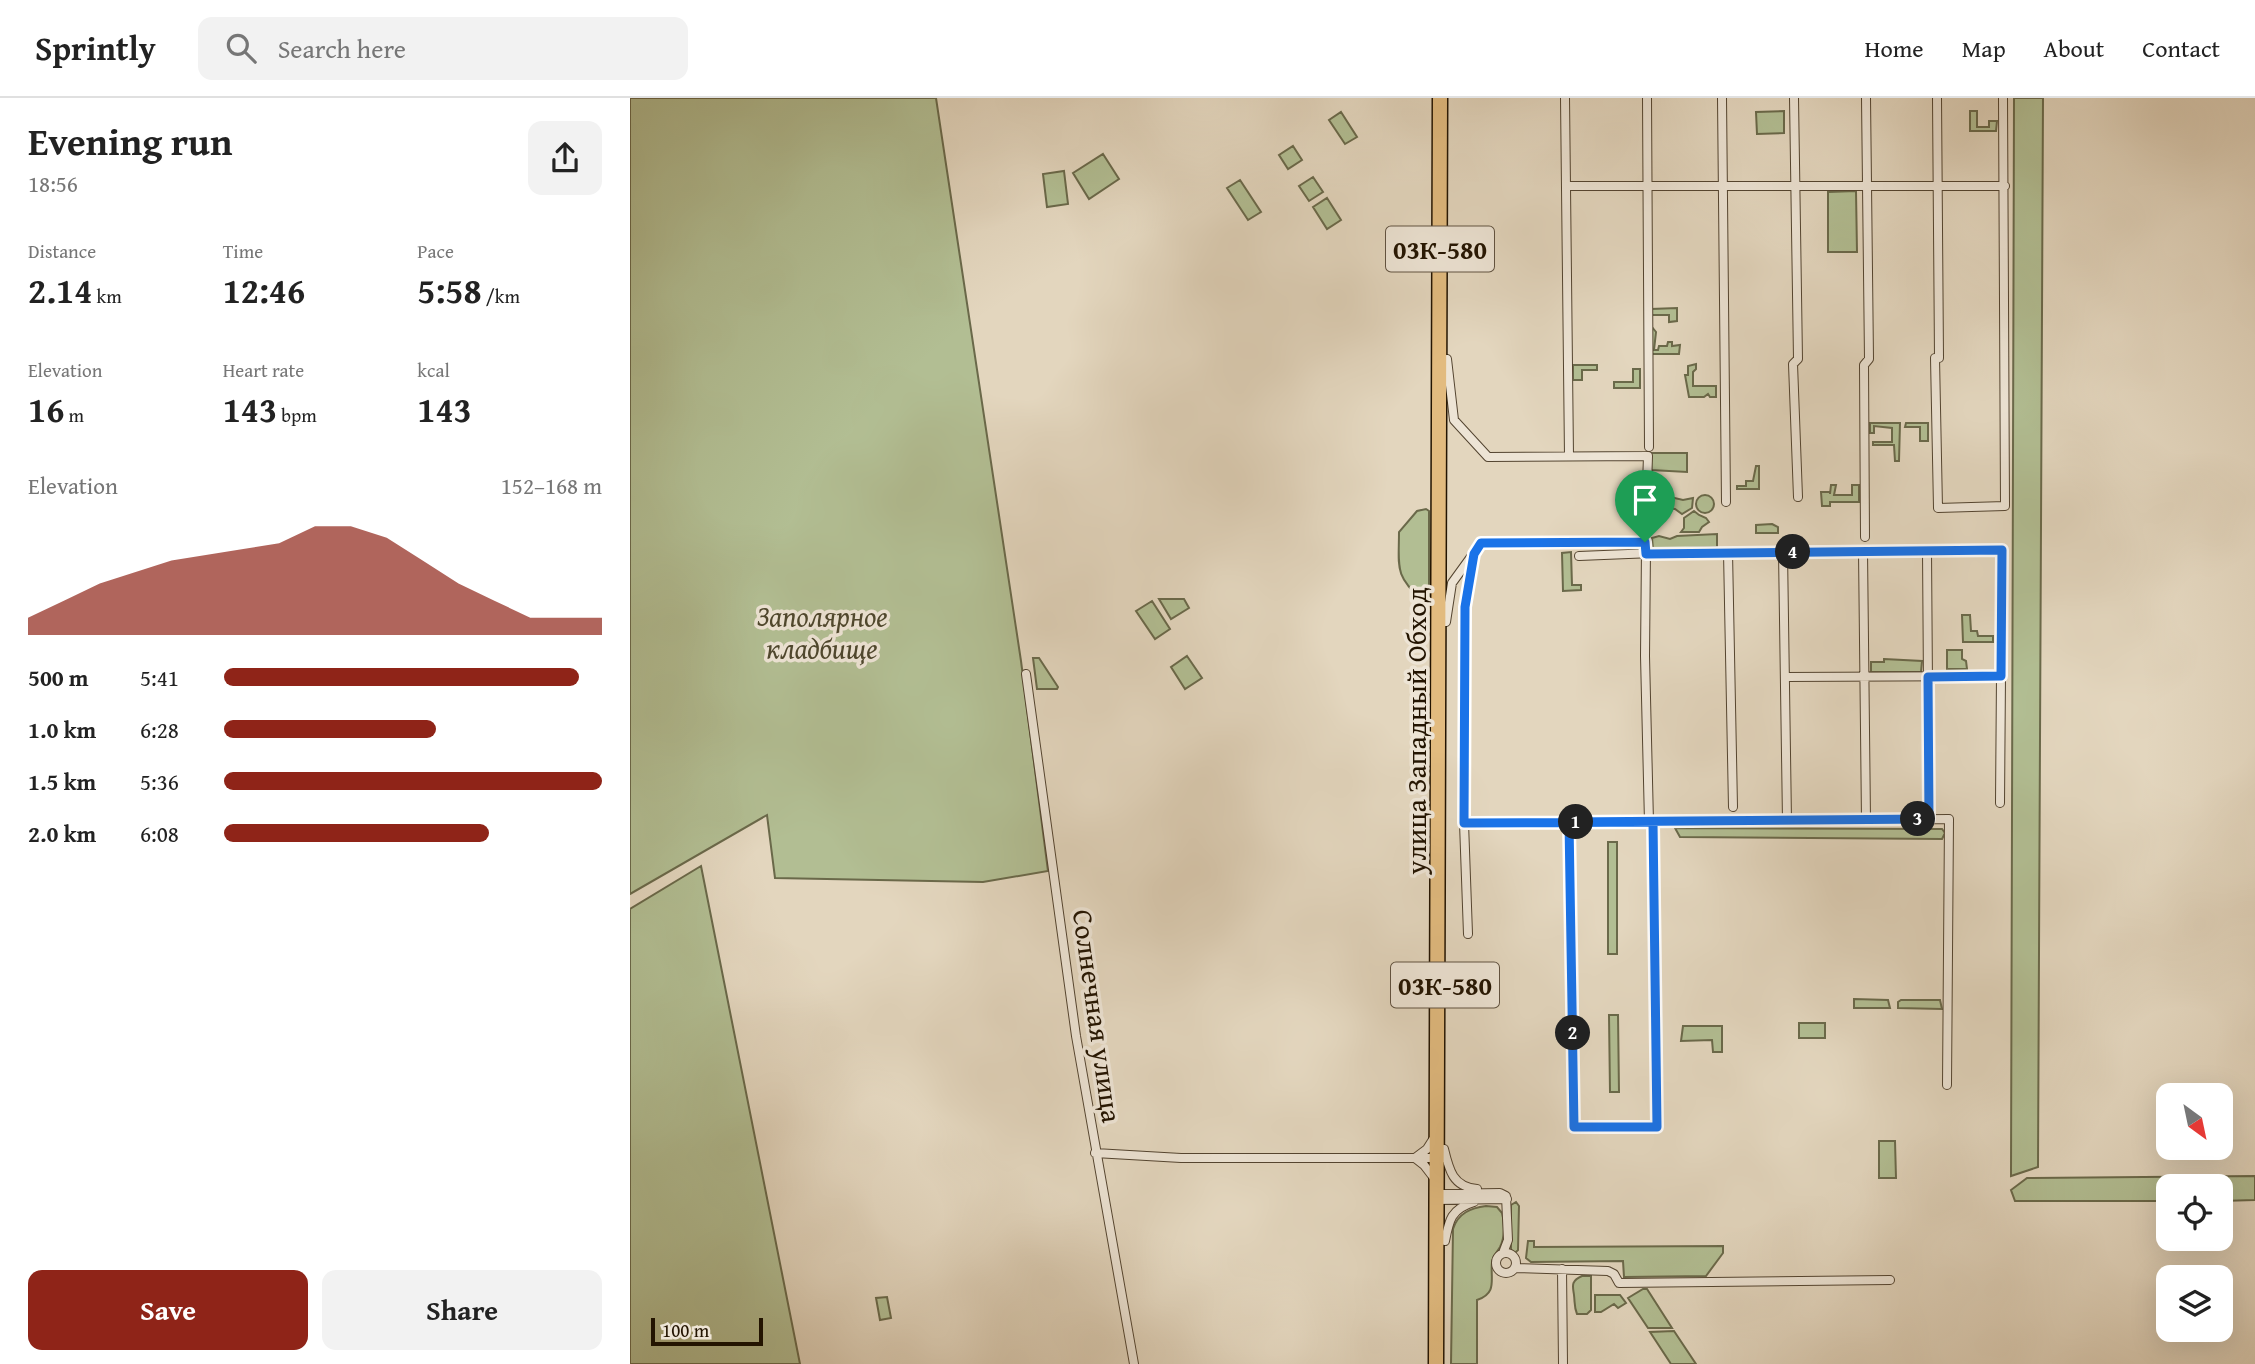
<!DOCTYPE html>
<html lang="en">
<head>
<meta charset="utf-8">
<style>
  body { margin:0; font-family:"Gentium Book Plus",serif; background:#f2f2f2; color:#222; height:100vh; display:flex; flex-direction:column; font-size:26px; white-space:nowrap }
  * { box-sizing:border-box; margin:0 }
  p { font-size:23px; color:#767676 }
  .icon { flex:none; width:38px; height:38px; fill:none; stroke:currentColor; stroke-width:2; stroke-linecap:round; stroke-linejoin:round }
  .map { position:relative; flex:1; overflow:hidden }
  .drawer { display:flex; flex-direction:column; background:#fff; width:630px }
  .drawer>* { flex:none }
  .needle { width:46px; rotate:147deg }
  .fabs { position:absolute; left:1526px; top:985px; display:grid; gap:14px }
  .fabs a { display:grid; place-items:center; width:77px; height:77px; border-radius:14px; background:#fff; box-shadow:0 7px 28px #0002; font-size:35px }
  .scale { position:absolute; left:21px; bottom:18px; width:112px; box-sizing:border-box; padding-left:7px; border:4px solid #231401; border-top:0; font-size:19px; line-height:24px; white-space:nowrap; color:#231401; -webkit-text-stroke:5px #ede4d5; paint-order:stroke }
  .pin { position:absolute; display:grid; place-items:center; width:60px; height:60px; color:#fff; margin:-72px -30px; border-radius:50% 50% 50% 0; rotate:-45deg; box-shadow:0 0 7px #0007 }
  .pin .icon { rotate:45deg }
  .km { position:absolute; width:35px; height:35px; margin:-18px; border-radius:50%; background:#222; color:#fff; font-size:19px; line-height:35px; text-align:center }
  .round { display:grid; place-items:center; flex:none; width:74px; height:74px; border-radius:14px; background:#f2f2f2 }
  .overview { display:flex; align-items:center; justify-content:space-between; height:119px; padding:0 28px }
  h1 { font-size:38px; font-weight:800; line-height:52px }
  .metrics { display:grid; grid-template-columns:repeat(3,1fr); gap:10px; height:119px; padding:7px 28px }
  .metrics div { display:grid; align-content:center }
  .metrics b { font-size:35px; font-weight:800 }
  .metrics small { font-size:19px; font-weight:400 }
  .metrics p { font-size:19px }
  .chart { height:196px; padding:14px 28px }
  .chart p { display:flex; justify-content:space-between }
  .chart svg { width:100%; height:126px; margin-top:7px; fill:#8f2418; opacity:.7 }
  .primary-button { display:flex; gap:14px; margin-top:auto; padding:14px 28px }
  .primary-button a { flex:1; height:80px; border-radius:14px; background:#8f2418; color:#fff; font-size:28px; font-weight:800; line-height:80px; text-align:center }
  .primary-button a+a { background:#f2f2f2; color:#222 }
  ul { padding:0 28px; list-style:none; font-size:23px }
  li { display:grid; grid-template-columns:112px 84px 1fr; align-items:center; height:52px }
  li i { height:18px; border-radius:9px; background:#8f2418 }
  header { display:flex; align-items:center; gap:42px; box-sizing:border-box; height:98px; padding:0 35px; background:#fff; border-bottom:2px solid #e0e0e0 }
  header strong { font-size:33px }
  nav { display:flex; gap:38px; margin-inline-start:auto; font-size:24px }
  .search { width:490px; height:63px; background:#f2f2f2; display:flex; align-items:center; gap:18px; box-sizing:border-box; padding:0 24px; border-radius:14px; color:#767676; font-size:26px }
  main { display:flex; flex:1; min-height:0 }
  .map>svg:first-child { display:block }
</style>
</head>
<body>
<header>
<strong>Sprintly</strong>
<div class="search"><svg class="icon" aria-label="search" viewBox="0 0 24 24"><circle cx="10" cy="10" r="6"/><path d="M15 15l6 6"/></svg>Search here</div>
<nav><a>Home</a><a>Map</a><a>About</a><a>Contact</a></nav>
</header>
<main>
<section class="drawer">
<div class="overview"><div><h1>Evening run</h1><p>18:56</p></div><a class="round"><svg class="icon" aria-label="share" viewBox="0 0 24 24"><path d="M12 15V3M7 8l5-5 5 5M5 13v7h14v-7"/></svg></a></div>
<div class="metrics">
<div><p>Distance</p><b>2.14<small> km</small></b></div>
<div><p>Time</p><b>12:46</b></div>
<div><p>Pace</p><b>5:58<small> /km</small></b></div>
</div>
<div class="metrics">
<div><p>Elevation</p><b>16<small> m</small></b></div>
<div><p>Heart rate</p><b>143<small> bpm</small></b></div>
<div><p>kcal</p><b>143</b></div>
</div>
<div class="chart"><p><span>Elevation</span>152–168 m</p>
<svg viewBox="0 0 160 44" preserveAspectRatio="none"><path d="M0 44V38L10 32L20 26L30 22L40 18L50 16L60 14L70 12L80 6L90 6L100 10L110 18L120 26L130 32L140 38L150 38L160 38V44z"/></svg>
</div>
<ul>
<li><b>500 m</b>5:41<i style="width:94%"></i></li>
<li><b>1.0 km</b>6:28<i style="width:56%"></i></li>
<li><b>1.5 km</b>5:36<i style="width:100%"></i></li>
<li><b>2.0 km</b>6:08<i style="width:70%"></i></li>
</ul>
<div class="primary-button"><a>Save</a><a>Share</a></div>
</section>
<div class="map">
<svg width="1625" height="1266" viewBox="0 0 1625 1266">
  <rect width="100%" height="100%" fill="#e3d6be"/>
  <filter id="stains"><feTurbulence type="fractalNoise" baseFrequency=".00286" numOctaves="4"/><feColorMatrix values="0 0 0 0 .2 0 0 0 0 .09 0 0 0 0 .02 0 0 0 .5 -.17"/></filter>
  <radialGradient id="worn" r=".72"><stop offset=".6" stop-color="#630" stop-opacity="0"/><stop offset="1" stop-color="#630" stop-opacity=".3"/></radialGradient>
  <path fill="#b2be93" stroke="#6a694a" stroke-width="2" d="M0 0H306L391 563 418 773 353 784 145 780 137 717 0 796Z
    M1384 0H1413L1408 1069 1381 1078Z
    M1154 13V35L1127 36 1126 14Z
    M1340 13H1347V29H1359V23H1367L1366 33H1340Z
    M711 14 727 39 715 46 699 22Z
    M663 48 672 62 658 71 649 57Z
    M473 56 489 81 459 101 443 75Z
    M434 73 438 106 417 109 413 76Z
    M683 79 693 94 679 103 669 88Z
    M610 82 631 114 618 122 597 90Z
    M1226 93 1227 154H1198V94Z
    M697 100 711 122 697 131 683 109Z
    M1047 210V223L1039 224V217H1021V211Z
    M1022 229 1026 234 1024 252H1028L1029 248H1037L1038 244H1042V248L1050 247 1049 256H1019Z
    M1066 266V271L1063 274V288H1086V299H1080L1078 296 1074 299H1059L1055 277H1058V268Z
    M943 267H967V272H952V282H943Z
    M1003 271H1010V290H984V284H1003Z
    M1240 325H1270L1269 363H1265L1264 347H1243V344H1262V330L1244 328V335H1240Z
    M1276 325H1298V343H1290V329H1275Z
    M1021 355H1057V374L1021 372Z
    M1126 368H1129V391H1107V388H1116V383H1123Z
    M1025 381 1032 390V412L1027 418Z
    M1201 387H1206L1204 397H1222V387H1229V404H1200V408H1192L1191 394H1200V396Z
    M1066 406a9 9 0 1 1 18 0a9 9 0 1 1-18 0Z
    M1036 398 1053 402 1063 400 1062 410 1052 416 1045 411 1036 410Z
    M796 411 799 413V498L792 502C764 477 769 469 769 434L787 413Z
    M1064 413 1069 417 1076 420 1079 424 1072 429 1069 434H1051L1054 430V420Z
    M1142 426 1148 429V435H1126V427Z
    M1087 436V449L1023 451 1022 440 1029 438 1040 441 1047 438Z
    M941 454 942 487H951V492L933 493 932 455Z
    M529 501H554L559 510 541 521Z
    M522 503 540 531 525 541 506 513Z
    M1332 517H1340L1341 533H1347L1348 538H1363V544H1333Z
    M1317 552H1332V561L1336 563 1337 571H1317Z
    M557 558 572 580 555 591 541 569Z
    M403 560H409L428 589 427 591H407Z
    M1254 561 1292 563 1291 574H1241V564H1254Z
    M1045 730 1312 731 1315 735 1312 741 1050 739Z
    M978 744H987V856H978Z
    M71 768 170 1266H0V811Z
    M1224 901 1258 902 1260 910H1224Z
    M1271 902H1310L1312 911 1268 910V904Z
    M979 917H988L989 994H980Z
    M1169 925H1195V940H1169Z
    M1053 928H1092V954H1083L1082 942 1051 943Z
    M1249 1043H1265L1266 1080H1249Z
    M1625 1078V1102L1591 1103V1088H1538V1103H1385L1381 1092 1397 1080Z
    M886 1104 889 1108 888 1152 885 1155 881 1152V1107Z
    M856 1108 867 1109 872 1115C875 1125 875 1139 870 1149 867 1154 863 1158 862 1164 860 1181 868 1195 847 1202V1266H821L823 1131C828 1115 841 1110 856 1108Z
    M898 1143H904V1149L1093 1148V1155L1076 1178 994 1179 993 1163 901 1164 896 1160Z
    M952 1178H961V1212L957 1216H947C944 1209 945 1205 944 1197 943 1189 940 1183 952 1178Z
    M1013 1191H1017L1042 1230H1018L998 1200Z
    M965 1197H990L996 1205 988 1210 984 1206 971 1214H965Z
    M257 1199 261 1220 250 1222 246 1200Z
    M1044 1233 1066 1266H1041L1020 1234Z"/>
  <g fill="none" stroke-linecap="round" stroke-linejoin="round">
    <g stroke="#534430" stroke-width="10">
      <path id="minor" d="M935 0 939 358
        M1017 0 1019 349
        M1092 0 1096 404
        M1164 0 1168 261 1163 266 1168 399
        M1307 0 1309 260
        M936 88H1375
        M1305 260 1308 410 1375 408 1373 0
        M1235 439 1234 267 1239 261 1236 0
        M1016 451 1015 558 1019 724
        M1233 453 1236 722
        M1297 453 1299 721
        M1098 454 1103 709
        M1153 454 1157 723
        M949 458 1023 455 1372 452 1370 705
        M816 524 822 485 851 445 1015 444 1018 358 858 359 824 322 817 261
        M396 576 446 938 504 1266
        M1155 579 1371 578
        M939 724 944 1029H1027L1023 724
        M834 725 1319 721 1317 987
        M838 836 834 725 835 509 843 459
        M814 1051C819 1072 823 1089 847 1091
        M465 1055 551 1060H814
        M785 1060 797 1051 804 1040
        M785 1060 794 1067 804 1080
        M806 1096 870 1095 876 1098 878 1142 873 1155
        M806 1102 877 1101
        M815 1143C819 1122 821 1111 844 1104
        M866 1165a10 10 0 1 1 20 0a10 10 0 1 1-20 0Z
        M886 1170 978 1173 984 1176 989 1185 1260 1182
        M932 1171 933 1266"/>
    </g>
    <g stroke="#231401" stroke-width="17">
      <path id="trunk" d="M806 1266C806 844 810 422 810 0"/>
    </g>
    <use href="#minor" stroke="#ede4d5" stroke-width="8"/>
    <use href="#trunk" stroke="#e2bb7f" stroke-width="14"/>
  </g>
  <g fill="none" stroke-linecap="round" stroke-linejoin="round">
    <g stroke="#fff" stroke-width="14">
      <path id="route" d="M1015 444 851 445 844 456 835 509 834 725 1023 724 1027 1029H944L939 724 1299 721 1298 579 1371 578 1372 452 1016 456 1015 444"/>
    </g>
    <use href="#route" stroke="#1a73e8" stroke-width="9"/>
  </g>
  <g text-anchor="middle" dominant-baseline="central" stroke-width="7" stroke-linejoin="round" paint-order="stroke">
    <g fill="#ede4d5" stroke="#605241" stroke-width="2">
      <rect x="756" y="128.5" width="108" height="45" rx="5"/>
      <rect x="761" y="864.5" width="108" height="45" rx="5"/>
    </g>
    <g font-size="26" font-weight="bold" fill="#231401">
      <text x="810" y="151">03К-580</text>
      <text x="815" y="887">03К-580</text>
    </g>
    <g font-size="28" font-style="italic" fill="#4e472d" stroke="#ede4d5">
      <text x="192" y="517">Заполярное<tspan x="192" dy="32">кладбище</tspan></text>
    </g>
    <g font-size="28" fill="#231401" stroke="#ede4d5">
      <text transform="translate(785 633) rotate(-90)">улица Западный Обход</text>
      <text transform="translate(468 918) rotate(82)">Солнечная улица</text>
    </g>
  </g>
  <rect width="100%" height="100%" filter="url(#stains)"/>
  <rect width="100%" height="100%" fill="url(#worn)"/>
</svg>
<div class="fabs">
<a><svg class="needle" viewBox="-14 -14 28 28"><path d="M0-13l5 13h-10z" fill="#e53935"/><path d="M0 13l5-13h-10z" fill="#767676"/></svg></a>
<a><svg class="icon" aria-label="locate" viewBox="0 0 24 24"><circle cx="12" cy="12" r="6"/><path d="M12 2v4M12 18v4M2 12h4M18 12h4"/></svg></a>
<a><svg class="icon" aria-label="layers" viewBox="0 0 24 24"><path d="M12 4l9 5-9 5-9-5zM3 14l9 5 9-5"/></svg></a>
</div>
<div class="scale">100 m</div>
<div class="pin" style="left:1015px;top:444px;background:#1e9e55"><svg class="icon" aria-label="arrive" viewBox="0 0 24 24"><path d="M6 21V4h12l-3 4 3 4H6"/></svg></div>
<b class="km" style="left:946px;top:724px">1</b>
<b class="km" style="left:943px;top:935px">2</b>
<b class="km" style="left:1288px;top:721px">3</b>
<b class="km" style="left:1163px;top:454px">4</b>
</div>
</main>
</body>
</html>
